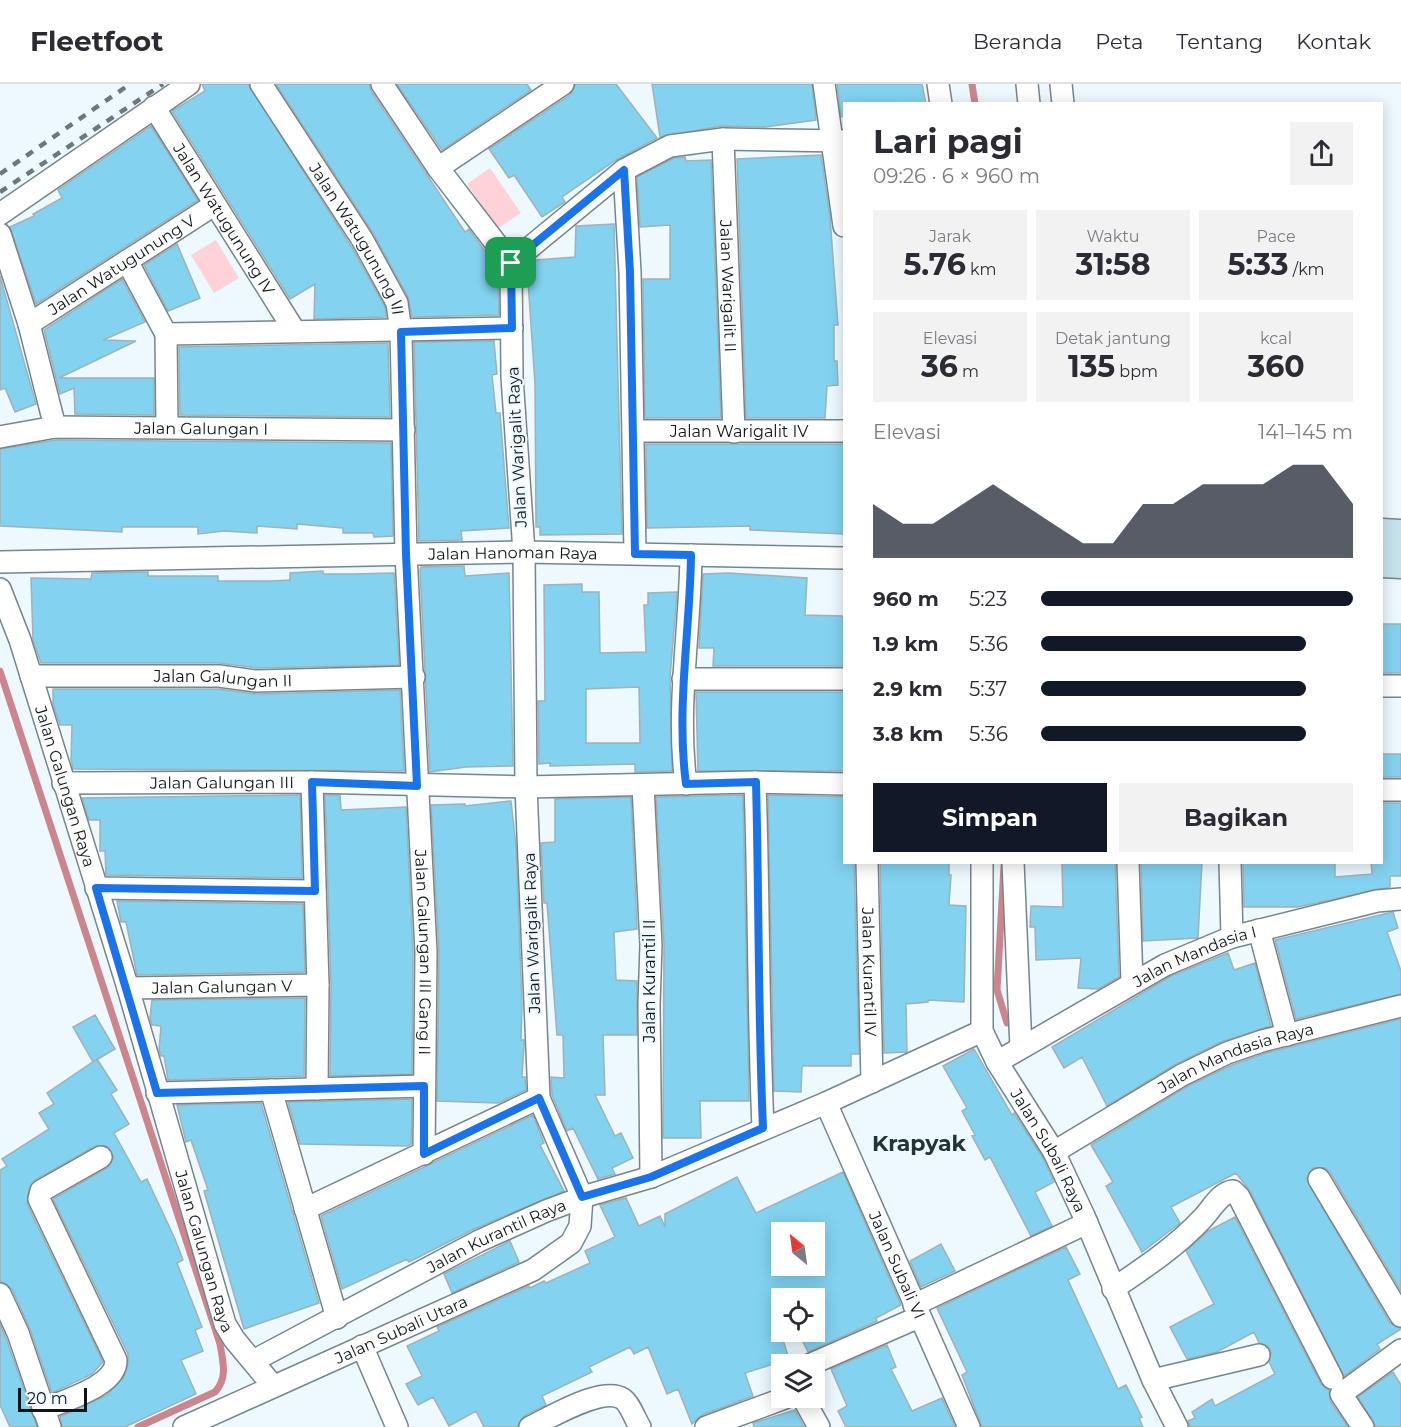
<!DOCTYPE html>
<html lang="id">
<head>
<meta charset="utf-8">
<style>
  body { margin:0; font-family:Montserrat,sans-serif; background:#f2f2f3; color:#2b2b33; height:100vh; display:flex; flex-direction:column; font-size:22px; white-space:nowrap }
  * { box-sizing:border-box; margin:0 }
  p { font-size:20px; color:#7c7c81 }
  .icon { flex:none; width:33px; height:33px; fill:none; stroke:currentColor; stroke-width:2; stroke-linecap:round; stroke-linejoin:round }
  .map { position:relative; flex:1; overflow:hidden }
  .side { position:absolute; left:843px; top:18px; width:540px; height:762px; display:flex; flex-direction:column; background:#fff; border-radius:0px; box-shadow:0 3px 15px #0003 }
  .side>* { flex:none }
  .needle { width:39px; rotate:331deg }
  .controls { position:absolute; left:771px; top:1138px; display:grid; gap:12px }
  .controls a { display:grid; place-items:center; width:54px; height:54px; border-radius:0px; background:#fff; box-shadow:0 3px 15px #0003; font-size:30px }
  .scale { position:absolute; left:18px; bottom:15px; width:69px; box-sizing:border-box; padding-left:6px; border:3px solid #0e1518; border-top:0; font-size:16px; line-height:21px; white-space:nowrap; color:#0e1518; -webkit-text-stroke:4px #edf9fe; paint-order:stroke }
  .pin { position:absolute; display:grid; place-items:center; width:51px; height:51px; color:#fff; margin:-26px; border-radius:12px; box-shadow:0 3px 9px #0006 }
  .round { display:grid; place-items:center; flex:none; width:63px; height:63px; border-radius:0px; background:#f2f2f3 }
  .overview { display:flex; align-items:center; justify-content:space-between; height:102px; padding:0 30px }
  h1 { font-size:33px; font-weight:700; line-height:45px }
  .stats { display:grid; grid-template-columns:repeat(3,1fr); gap:9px; height:102px; padding:6px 30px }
  .stats div { display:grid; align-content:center; border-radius:0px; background:#f2f2f3; text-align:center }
  .stats b { font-size:30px; font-weight:700 }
  .stats small { font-size:16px; font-weight:400 }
  .stats p { font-size:16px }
  .chart { height:168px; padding:12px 30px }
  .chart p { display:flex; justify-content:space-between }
  .chart svg { width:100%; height:108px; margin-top:6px; fill:#111827; opacity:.7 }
  .button { display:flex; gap:12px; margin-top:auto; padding:12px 30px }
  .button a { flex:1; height:69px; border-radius:0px; background:#111827; color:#fff; font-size:24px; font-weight:700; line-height:69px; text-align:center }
  .button a+a { background:#f2f2f3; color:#2b2b33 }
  ul { padding:0 30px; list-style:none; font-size:20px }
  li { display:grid; grid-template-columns:96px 72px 1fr; align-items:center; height:45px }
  li i { height:15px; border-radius:8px; background:#111827 }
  header { display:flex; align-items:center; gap:36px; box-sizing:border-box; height:84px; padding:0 30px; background:#fff; border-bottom:2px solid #e1e1e2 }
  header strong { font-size:28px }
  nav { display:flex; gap:33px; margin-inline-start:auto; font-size:21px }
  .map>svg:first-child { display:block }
</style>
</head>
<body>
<header>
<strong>Fleetfoot</strong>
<nav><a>Beranda</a><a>Peta</a><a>Tentang</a><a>Kontak</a></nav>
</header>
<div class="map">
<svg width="1401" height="1343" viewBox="0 0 1401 1343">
  <rect width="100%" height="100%" fill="#edf9fe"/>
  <path fill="#fed2d6" d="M490 84 521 129 497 145 467 100Z
    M216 156 239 194 214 209 191 171Z"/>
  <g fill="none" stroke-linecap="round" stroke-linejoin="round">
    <path stroke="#cd858d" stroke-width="7" d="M972 0 975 20
      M0 587 220 1260C223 1278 228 1294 215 1308L138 1343
      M1004 782 997 906 1007 939"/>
  </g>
  <path fill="#83d2f0" stroke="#9fb1b9" stroke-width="1.5" fill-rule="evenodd" d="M202 0H248L351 162 385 223 386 233 314 235 315 200 290 215 172 27 205 7Z
    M276 0H369L371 7 465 148 469 145 498 185 499 231 412 233 408 213 373 149Z
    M397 0H527L531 6 442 66Z
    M576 0H616L657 54 616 76 562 113 565 118 542 133 514 91 509 94 489 65 570 11Z
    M652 0H812L816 36 765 43 721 42 660 53Z
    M837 0H922L926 20H844V32L841 33Z
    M151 42 198 116 36 220 10 143 34 132 33 130 62 114 58 106Z
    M821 71 830 133 838 241H834V277H837L838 301 827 302 825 334H746L737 75Z
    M685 73 686 77 711 76 721 334H645L643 195H670V141L640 143 637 93 674 74Z
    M614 140 622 450 540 451V443H536L535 300 527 182 535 176 575 173 576 142Z
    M177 160 200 214 168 227 144 181Z
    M0 192 36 320 15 328 5 304 0 306Z
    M122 195 145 238 103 256 136 257 59 294H154V331L75 330 74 304 60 310 44 246Z
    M494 257 497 290 492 291 496 329H500L509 444 461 447 462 456 419 457 414 258Z
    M388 259 390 333 180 331 179 263Z
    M56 356 391 359 393 452 374 453 373 449H343V444L297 440V445L257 442V449L224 447 198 450V443H122V448L0 442V365Z
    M646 360H844V450L750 446V442L647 444Z
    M464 482 465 492 509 489 513 682 466 683 430 688 420 486 421 483Z
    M323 487V490H353L394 489 399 581 257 584 219 579H41L33 556 31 494 91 495 92 489 148 488V492H218V497H272L290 496V489Z
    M729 489 807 494 805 531 843 532 844 582H713L714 564H699L703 490Z
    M582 500V508H599L600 569 646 568 644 521H648V509L677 508 670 594 672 687 635 688V680L550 682V679L539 680 538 617H545L544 501ZM639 603 640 659H586V605Z
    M1382 540H1401V589H1382Z
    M53 605H218L256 610 400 606 404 687 73 685 71 676 72 641H60L53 620Z
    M696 608H844V687H698Z
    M1382 670H1401V693H1382Z
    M300 711 302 794 106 791 105 767H100V736H89L82 714Z
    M325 711H340L341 726 406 723 413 868 412 990 330 992 331 901Z
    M743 711 749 1017H700L701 1054H663L664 860 656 713Z
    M768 711 844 713V778H854L859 970H851V982H802L801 1008 774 1007Z
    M631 713 637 845 614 848 616 896 637 897V951H603L605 1011H595L615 1052 621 1049 633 1074 612 1084 615 1090 598 1095 573 1044 567 1047 552 1011 551 993 564 994 563 951H557L547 819H544L541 759 555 758V715Z
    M511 717 516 761 522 921 521 956H524V961L522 993H525L526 1006 498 1019 437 1017 439 868 431 721 465 720V722Z
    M1382 719H1401V792H1390V803L1298 823H1244L1243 778 1335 779V793L1372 790 1371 778H1382Z
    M880 778H949V791H951L949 821 966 822 964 918 928 916V918L906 920 907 968 884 969Z
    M1062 778H1115L1119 893 1098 905 1078 904 1081 874 1036 876 1035 843H1030L1031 822 1063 823Z
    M1141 778H1202L1198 854 1143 857Z
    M117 817 303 820 305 888 137 891 126 838H121Z
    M1393 828 1398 844 1387 848 1401 887V910L1296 935 1275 856Z
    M1228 869 1234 886 1255 879 1271 942 1221 958 1176 980 1107 1022 1082 973 1064 984 1052 963 1171 892Z
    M305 914 304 992 168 996 164 972H161L159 966 161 942 152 941 150 934 152 916Z
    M95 931 115 965 93 978 73 943Z
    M1401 935V1207L1330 1088 1325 1084H1313L1306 1095 1390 1239 1401 1245 1377 1260 1380 1265 1344 1292 1250 1107 1236 1089 1171 1123 1180 1139 1142 1168 1106 1102 1113 1098 1091 1061 1188 1002 1232 981 1266 969Z
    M974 965 1012 1031 1014 1029 1043 1074 1054 1098 1035 1108 1052 1142 1031 1152 990 1073 985 1076 972 1052 975 1051 962 1027 967 1024 943 982Z
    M97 975 117 1006 111 1010 129 1040 114 1049 141 1098 147 1095 175 1155 183 1176 177 1179 202 1243 195 1246 203 1267 181 1276 196 1310 125 1343H62L60 1333 107 1311 124 1293 128 1279V1270L53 1115 107 1084 114 1073 107 1062H95L35 1096 29 1104 27 1120 103 1278 92 1290 52 1309 30 1245 12 1205 0 1197V1086L7 1082 2 1075 49 1045 39 1029 54 1020 47 1009Z
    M412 1015 411 1060 407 1062 300 1060 288 1018Z
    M261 1019 319 1219 244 1245 204 1107 208 1106 191 1056 186 1058 177 1021Z
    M533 1031 544 1059 540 1061 564 1107 474 1145 409 1178 407 1175 342 1205 321 1132Z
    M843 1088 901 1221 876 1234 877 1237 808 1268 798 1248H814V1215H782V1231L776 1233 789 1275 745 1289 753 1312 702 1331 692 1340 678 1305 667 1310 648 1263 634 1270 630 1263 589 1283 592 1288 542 1312 546 1321 524 1332 517 1343H484L476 1327 449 1342 433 1313 418 1321 406 1300 422 1292 407 1262 439 1247 437 1243 529 1202 530 1204 544 1197 546 1199 590 1179 585 1167 615 1153 600 1121 626 1114 639 1142 660 1132 665 1143V1130L737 1093 756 1129ZM782 1149H814V1182H782Z
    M1235 1133 1321 1300 1329 1306 1330 1317 1348 1343H1190L1188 1337 1195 1334 1192 1328 1212 1315 1215 1322 1275 1290 1269 1278 1271 1268 1268 1262 1259 1259 1254 1248 1217 1268 1187 1275 1170 1243 1214 1220 1186 1167 1208 1147Z
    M510 1157 519 1178 452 1209 444 1190Z
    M941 1160 955 1187 921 1203 910 1177Z
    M1066 1163 1080 1190 1068 1196 1118 1305 1126 1301 1142 1333 1139 1334 1143 1343H982L962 1291 967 1288 937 1224Z
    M0 1240 6 1254 37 1343H10L0 1321Z
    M887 1261 896 1283 891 1285 912 1327 942 1314 955 1343H846L838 1327 847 1322 831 1285Z
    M1393 1288 1401 1301V1343H1376L1358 1313Z
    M795 1326 804 1343H754L753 1339Z"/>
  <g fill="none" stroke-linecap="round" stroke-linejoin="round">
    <g stroke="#74868d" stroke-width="24">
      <g id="street">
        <path id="s1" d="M261 0 362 155 397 219 401 248 406 470 426 868 424 1070"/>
        <path d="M382 0 438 84 511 179"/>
        <path d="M824 0 844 142"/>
        <path d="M938 0 941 20"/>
        <path d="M1027 0 1029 20"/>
        <path d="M1061 0 1063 20"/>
        <path id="s2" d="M154 23 294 246"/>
        <path id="s3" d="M723 55 734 348"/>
        <path d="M438 84 563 0"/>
        <path d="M624 86 630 188 635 469"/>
        <path d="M0 130 189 0"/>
        <path d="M0 150 29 240 55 343"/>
        <path d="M127 177 166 250 167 343"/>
        <path id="s4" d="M29 240 214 121"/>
        <path d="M166 250 512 244"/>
        <path id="s5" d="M633 347H844"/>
        <path id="s6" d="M0 353 55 343 404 346"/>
        <path id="s7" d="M0 478 524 468 844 474"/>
        <path id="s8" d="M0 505 20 556 128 904 225 1240 234 1255 273 1302"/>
        <path id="s9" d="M31 592H219L256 597 414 593"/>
        <path d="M683 595H844"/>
        <path d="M1382 602H1401"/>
        <path d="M312 698 318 901 317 1005"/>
        <path d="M755 698C759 813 758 929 763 1044"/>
        <path id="s10" d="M63 699 312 698 526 703 755 698 844 700"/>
        <path d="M686 700C676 624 690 548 691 471"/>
        <path d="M643 702 651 861 649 921 651 1093"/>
        <path d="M1382 706H1401"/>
        <path id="s11" d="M867 778 872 998"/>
        <path id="s12" d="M982 778V947L997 978 1054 1068 1084 1132 1153 1296 1177 1343"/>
        <path d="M1013 778 1021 964"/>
        <path d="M1128 778 1132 899"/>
        <path d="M1230 778 1232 853"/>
        <path d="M96 804 315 807"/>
        <path d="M1259 846 1287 951"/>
        <path id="s13" d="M128 904 318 901"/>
        <path id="s14" d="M997 978 1165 881 1232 853 1377 817 1401 815"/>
        <path d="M271 1006 337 1234"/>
        <path d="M157 1009 424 1002"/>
        <path id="s15" d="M826 1019 969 1343"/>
        <path id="s16" d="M1054 1068 1182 991 1227 969 1262 957 1401 922"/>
        <path d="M1319 1095 1401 1232"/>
        <path d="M305 1125 539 1014"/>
        <path d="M1113 1205C1144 1184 1177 1162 1202 1135 1211 1126 1220 1108 1233 1107L1239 1113 1332 1294"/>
        <path d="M0 1210 18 1249 50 1343"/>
        <path d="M914 1221 1087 1139"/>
        <path d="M362 1262 397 1343"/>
        <path id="s17" d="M253 1277 479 1157 546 1127 586 1112 651 1093 826 1019 982 947"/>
        <path d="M809 1281 919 1233"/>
        <path d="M1153 1296 1259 1271"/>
        <path d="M803 1314 819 1343"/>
        <path d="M43 1326C64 1316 117 1302 116 1276L39 1115 41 1107 101 1073"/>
        <path id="s18" d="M184 1343 533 1186 571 1159 580 1142 582 1113 539 1014 526 703 524 468 512 293 511 179 624 86 670 62 723 55 844 57"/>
        <path d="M530 1343C550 1334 603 1301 623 1315 630 1320 635 1335 640 1343"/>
        <path d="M706 1343 785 1314"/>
        <path d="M1363 1343 1341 1310 1401 1266"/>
      </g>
    </g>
    <g stroke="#74868d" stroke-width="33">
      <path id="secondary" d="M1382 450 1401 451
        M1382 478 1401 479"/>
    </g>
    <use href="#street" stroke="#fff" stroke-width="21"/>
    <use href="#secondary" stroke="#c6e3ec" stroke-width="30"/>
    <path stroke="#6e777b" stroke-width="4.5" stroke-dasharray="8 8" stroke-linecap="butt" d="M0 90 130 0
      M0 108 163 0"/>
  </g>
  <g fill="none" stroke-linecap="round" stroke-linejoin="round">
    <g stroke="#fff" stroke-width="12">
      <path id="route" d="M624 86 630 188 635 470 691 471C690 548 676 624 686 700L756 698C759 813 758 929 763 1044L651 1093 582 1113 539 1014 424 1070V1002L157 1009 96 804 315 807 312 698 417 702 406 470 401 248 512 244 511 179Z"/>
    </g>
    <use href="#route" stroke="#1a73e8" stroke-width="8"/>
  </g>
  <g text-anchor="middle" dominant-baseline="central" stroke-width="4.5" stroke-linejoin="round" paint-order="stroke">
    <g font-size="16" fill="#0e1518" stroke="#edf9fe">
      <text stroke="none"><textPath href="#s2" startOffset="132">Jalan Watugunung IV</textPath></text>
      <text stroke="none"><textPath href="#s1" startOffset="183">Jalan Watugunung III</textPath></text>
      <text stroke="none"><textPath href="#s4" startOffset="110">Jalan Watugunung V</textPath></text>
      <text stroke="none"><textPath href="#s3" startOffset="147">Jalan Warigalit II</textPath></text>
      <text stroke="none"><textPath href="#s6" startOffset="202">Jalan Galungan I</textPath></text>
      <text stroke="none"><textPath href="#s5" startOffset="106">Jalan Warigalit IV</textPath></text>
      <text transform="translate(517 363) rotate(-93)">Jalan Warigalit Raya</text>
      <text stroke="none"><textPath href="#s7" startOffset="513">Jalan Hanoman Raya</textPath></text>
      <text stroke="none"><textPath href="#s9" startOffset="192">Jalan Galungan II</textPath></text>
      <text stroke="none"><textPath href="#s10" startOffset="159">Jalan Galungan III</textPath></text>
      <text stroke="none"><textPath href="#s8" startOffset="208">Jalan Galungan Raya</textPath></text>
      <text transform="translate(532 849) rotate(-92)">Jalan Warigalit Raya</text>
      <text stroke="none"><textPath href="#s1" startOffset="908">Jalan Galungan III Gang II</textPath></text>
      <text stroke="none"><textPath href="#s14" startOffset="225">Jalan Mandasia I</textPath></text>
      <text stroke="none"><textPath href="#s11" startOffset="110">Jalan Kurantil IV</textPath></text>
      <text transform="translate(649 897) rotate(-90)">Jalan Kurantil II</text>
      <text stroke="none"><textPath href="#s13" startOffset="94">Jalan Galungan V</textPath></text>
      <text stroke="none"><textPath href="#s16" startOffset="206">Jalan Mandasia Raya</textPath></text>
      <text stroke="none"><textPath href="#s12" startOffset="306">Jalan Subali Raya</textPath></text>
      <text stroke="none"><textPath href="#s17" startOffset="274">Jalan Kurantil Raya</textPath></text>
      <text stroke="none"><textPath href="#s8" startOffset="693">Jalan Galungan Raya</textPath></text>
      <text stroke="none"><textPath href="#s15" startOffset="177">Jalan Subali VI</textPath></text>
      <text stroke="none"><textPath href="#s18" startOffset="238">Jalan Subali Utara</textPath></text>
    </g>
    <g font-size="22" font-weight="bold" fill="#233339" stroke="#edf9fe">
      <text x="919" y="1059">Krapyak</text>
    </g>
  </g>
</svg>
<div class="controls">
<a><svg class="needle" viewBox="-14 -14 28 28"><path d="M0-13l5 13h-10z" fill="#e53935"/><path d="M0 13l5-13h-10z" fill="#7c7c81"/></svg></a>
<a><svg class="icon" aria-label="locate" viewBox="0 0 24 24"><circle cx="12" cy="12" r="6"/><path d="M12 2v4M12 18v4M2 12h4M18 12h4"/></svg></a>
<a><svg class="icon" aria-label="layers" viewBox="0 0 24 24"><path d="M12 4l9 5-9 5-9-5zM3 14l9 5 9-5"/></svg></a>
</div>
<div class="scale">20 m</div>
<div class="pin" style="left:511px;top:179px;background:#1e9e55"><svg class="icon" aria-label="arrive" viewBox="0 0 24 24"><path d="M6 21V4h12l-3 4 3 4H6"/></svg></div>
<section class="side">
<div class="overview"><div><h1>Lari pagi</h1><p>09:26 · 6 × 960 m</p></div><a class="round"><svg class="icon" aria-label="share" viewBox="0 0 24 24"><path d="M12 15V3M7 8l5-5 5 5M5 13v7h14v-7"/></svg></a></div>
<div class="stats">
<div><p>Jarak</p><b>5.76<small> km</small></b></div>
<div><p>Waktu</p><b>31:58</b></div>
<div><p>Pace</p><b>5:33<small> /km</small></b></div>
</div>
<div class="stats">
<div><p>Elevasi</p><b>36<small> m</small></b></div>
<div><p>Detak jantung</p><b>135<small> bpm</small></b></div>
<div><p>kcal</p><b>360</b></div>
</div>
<div class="chart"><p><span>Elevasi</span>141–145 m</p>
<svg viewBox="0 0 160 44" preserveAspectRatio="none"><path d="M0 44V22L10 30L20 30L30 22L40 14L50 22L60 30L70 38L80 38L90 22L100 22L110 14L120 14L130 14L140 6L150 6L160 22V44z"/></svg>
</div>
<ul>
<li><b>960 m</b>5:23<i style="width:100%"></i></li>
<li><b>1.9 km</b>5:36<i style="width:85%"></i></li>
<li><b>2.9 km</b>5:37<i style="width:85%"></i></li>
<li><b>3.8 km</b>5:36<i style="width:85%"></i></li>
</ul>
<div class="button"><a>Simpan</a><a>Bagikan</a></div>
</section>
</div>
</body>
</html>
